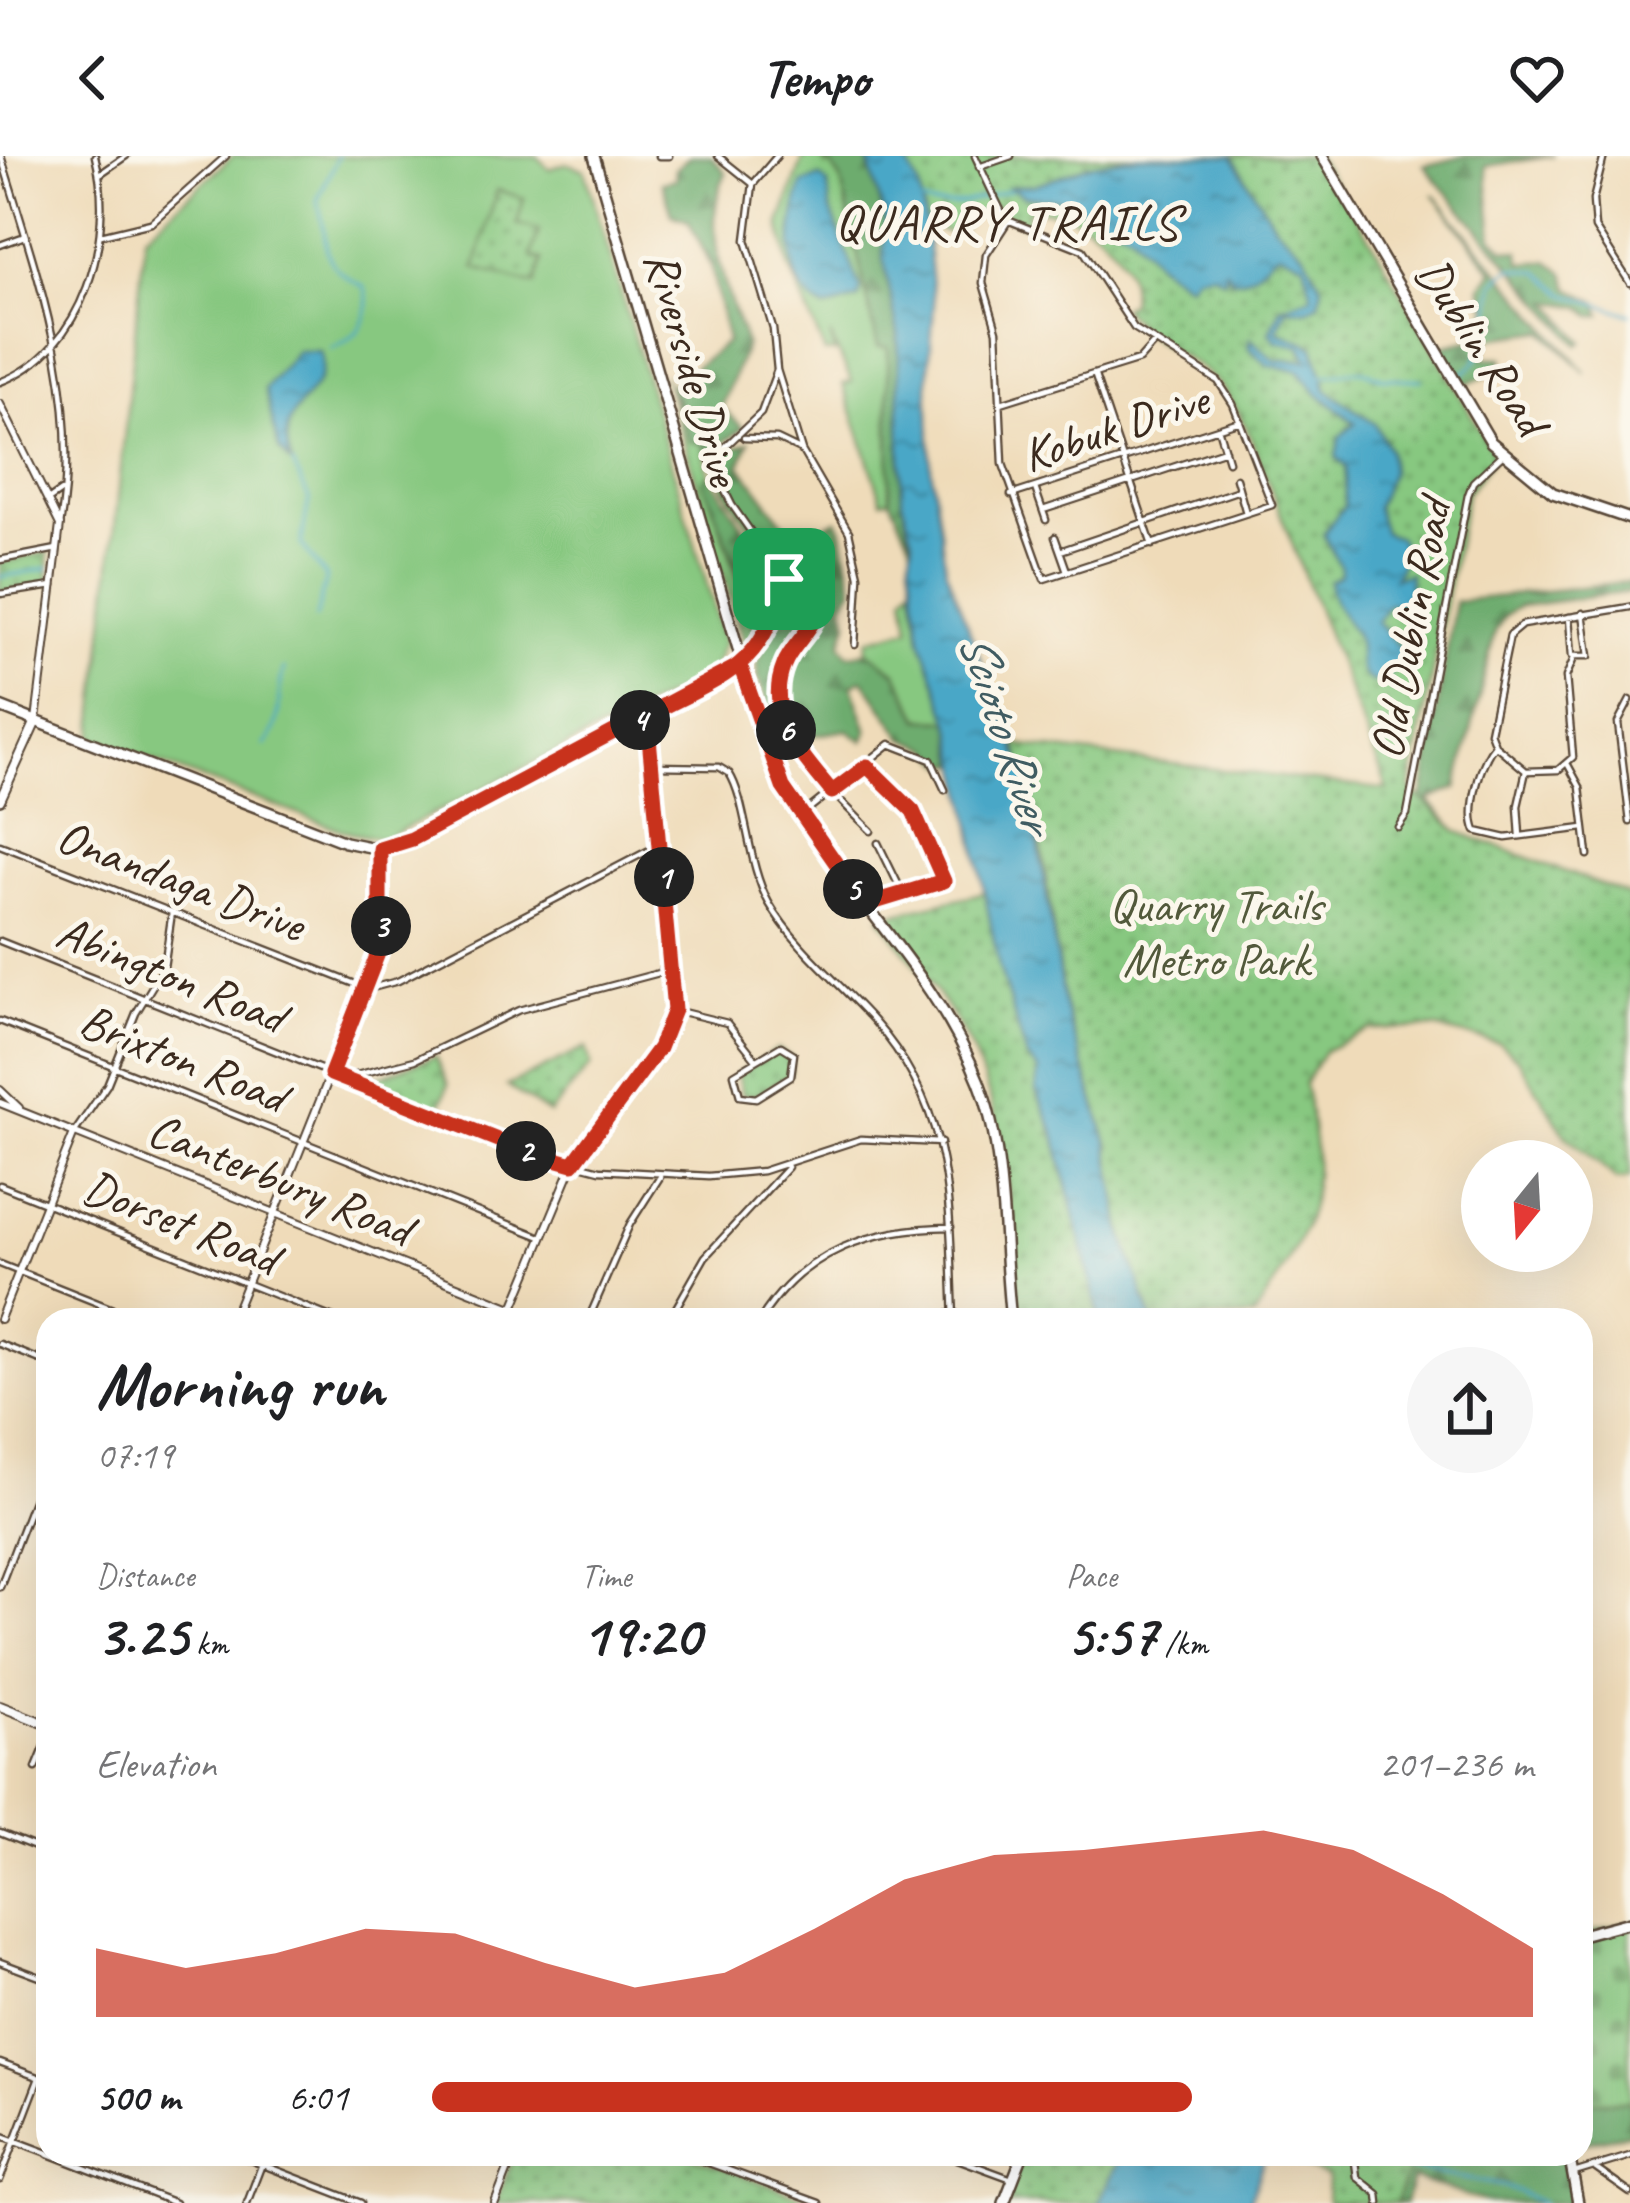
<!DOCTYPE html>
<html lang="en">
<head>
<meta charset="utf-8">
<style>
  body { margin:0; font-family:Caveat,sans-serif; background:#f6f6f6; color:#202124; height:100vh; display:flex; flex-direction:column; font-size:45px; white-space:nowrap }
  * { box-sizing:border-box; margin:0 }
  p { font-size:39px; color:#757577 }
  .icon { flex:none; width:66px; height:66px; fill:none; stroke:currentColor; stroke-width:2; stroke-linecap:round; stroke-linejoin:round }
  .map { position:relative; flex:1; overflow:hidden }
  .side { position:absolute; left:36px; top:1152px; width:1557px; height:858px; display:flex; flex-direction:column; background:#fff; border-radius:36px; box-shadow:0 12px 48px #0002 }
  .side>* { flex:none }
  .needle { width:78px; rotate:198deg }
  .fabs { position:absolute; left:1461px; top:984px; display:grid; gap:24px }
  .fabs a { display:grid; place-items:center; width:132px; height:132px; border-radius:50%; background:#fff; box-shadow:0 12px 48px #0002; font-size:60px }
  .pin { position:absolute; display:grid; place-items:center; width:102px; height:102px; color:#fff; margin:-51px; border-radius:24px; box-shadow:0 6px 18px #0006 }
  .km { position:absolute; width:60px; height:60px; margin:-30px; border-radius:50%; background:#222; color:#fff; font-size:33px; line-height:60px; text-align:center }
  .round { display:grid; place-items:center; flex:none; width:126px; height:126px; border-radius:63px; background:#f6f6f6 }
  .summary { display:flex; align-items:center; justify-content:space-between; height:204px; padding:0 60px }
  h1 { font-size:66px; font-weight:700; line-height:90px }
  .figures { display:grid; grid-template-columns:repeat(3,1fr); gap:18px; height:204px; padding:12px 60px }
  .figures div { display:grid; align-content:center }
  .figures b { font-size:60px; font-weight:700 }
  .figures small { font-size:33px; font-weight:400 }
  .figures p { font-size:33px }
  .chart { height:336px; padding:24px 60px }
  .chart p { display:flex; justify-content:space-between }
  .chart svg { width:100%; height:216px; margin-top:12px; fill:#c8321e; opacity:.7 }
  ul { padding:0 60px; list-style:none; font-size:39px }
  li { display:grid; grid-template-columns:192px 144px 1fr; align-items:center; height:90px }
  li i { height:30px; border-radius:15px; background:#c8321e }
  header { display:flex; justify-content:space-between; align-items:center; height:156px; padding:0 60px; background:#fff; font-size:54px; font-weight:700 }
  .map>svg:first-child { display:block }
</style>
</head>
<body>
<header><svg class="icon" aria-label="back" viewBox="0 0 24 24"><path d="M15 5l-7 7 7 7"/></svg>Tempo<svg class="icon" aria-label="heart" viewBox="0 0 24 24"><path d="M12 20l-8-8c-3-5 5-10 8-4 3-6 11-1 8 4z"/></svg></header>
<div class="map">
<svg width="1630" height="2047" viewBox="0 0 1630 2047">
  <defs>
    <pattern id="forest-firs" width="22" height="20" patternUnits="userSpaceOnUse" patternTransform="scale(3)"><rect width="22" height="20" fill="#6dac6e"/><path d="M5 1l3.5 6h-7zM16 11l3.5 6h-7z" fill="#5b8c5a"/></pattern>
    <pattern id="cemetery-stones" width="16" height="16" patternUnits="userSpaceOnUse" patternTransform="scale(3)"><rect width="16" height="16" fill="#87c880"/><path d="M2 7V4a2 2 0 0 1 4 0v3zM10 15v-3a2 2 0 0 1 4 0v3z" fill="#70a368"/></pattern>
    <pattern id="park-dots" width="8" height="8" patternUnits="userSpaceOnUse" patternTransform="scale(3)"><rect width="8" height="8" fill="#87c880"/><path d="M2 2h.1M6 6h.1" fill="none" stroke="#70a368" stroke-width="1.8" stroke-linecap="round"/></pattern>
    <pattern id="water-ripples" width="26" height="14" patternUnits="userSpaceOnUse" patternTransform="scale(3)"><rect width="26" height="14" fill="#48a7c7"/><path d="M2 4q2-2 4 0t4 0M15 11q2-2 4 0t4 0" fill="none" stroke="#3d88a1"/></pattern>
  </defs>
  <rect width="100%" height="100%" fill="#fbf7ec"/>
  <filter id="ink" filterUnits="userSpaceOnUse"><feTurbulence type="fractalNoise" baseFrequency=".00833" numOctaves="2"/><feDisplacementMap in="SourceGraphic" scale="24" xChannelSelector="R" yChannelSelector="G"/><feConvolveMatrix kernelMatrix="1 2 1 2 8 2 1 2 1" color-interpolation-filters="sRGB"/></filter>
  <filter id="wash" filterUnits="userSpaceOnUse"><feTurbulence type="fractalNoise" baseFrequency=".004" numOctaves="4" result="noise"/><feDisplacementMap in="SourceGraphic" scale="48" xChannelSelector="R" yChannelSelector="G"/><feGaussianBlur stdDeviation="2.7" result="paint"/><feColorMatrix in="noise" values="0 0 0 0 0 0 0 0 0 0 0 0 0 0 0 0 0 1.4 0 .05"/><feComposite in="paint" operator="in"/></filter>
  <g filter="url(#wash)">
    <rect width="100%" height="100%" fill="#efdbb9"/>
    <path fill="#87c880" stroke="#61794f" stroke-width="3" d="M233 0H537L549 13 566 7 585 14 724 487 711 518 383 683 350 677 93 583 145 79Z
      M804 0H822L827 12 825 1 841 24 878 190 888 191 890 343 882 344 843 228 852 226 830 179 835 196 825 197 789 110 780 68Z
      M664 218 690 285 703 287 709 318 704 325 760 483 753 492 745 490Z
      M912 428 921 482 951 565 920 562 896 516 866 495 869 483 910 472 905 439Z"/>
    <path fill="url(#forest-firs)" stroke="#546b46" stroke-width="3" d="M690 0H711L726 17C699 69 727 137 746 188L722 251 743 272 708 299 702 287 690 285 672 229 727 186 711 109 688 64 672 58 662 26 676 23 675 13Z
      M825 0H867L885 64 883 100 898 178 902 345 912 391 890 343 888 192 878 191 841 24Z
      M1465 0H1554L1486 10 1493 82 1504 93 1520 95 1521 107 1548 105 1565 117 1570 132 1597 146 1602 159 1592 160 1582 151 1550 145 1583 186 1579 189 1424 10Z
      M1433 38 1586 217 1544 175 1490 182 1483 202H1503L1499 215 1463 229 1439 191 1478 182 1488 152 1481 130 1493 115Z
      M749 286 740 309 797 385 837 364 841 372 853 432 843 448 848 466 841 488 848 498 869 496 896 516 920 563 951 565 958 608H946L930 592 904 582 863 523 852 529 868 575 863 585 848 574 795 582C763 498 824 493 820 453 818 428 782 409 767 390 747 367 728 341 715 313L718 299Z
      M709 318 778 424 772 457 758 484 742 424 703 325Z
      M1630 426V436L1520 450 1505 459 1495 476 1457 632 1428 644 1458 676 1630 740 1582 741 1419 662 1455 445Z
      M802 433 813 457C788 516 757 515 791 588L783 593 758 522 757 506 785 442Z
      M1581 1945H1630V1977L1581 1987Z
      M1395 1998H1564L1573 2047H1490L1412 2022 1405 2047H1391Z"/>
    <path fill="url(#cemetery-stones)" stroke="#61794f" stroke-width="3" d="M1630 1766V1945H1581V1779Z"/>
    <path fill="url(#park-dots)" stroke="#61794f" stroke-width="3" d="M904 0H1316L1370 82 1492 295V304L1466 338 1410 633 1458 676 1630 740V1022L1617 1024 1565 979 1518 903 1499 887 1435 872 1370 873 1324 895 1304 928C1329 1040 1313 1068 1254 1161L1152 1164 1122 1075 1108 988 1064 848 1040 681 1017 589 1388 634 1249 277C1211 190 1168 212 1122 151L1130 147C1138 95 1079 48 1027 55L1028 71 1008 61 1000 49 979 56 956 79 926 69 919 30Z
      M497 34 524 42 517 68 539 74 531 100 542 104 535 129 475 112Z
      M48 396 49 427 0 436V407Z
      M986 736 1027 902 1039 915 1036 935 1054 975 1100 1164H1020C1012 1077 1010 980 974 899 952 850 911 805 880 761Z
      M586 892 591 910 549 958 507 930Z
      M778 893 792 902 790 918 756 939H742L737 918Z
      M436 900 448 929 437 957 363 926Z
      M514 1998H684L819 2047H495Z
      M1023 1998H1122L1098 2047H1004Z
      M1288 1998H1414L1396 2047H1327L1328 2021 1293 2006Z"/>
    <path fill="url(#water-ripples)" stroke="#426872" stroke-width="3" d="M867 0H904L919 30 926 69 934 149 928 226 931 311 946 414 1029 627 1064 848 1108 988 1122 1075 1152 1164H1100L1054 975 1036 935 1039 915 1027 902 999 811 953 575 921 482 910 407 913 383 902 345 898 178 883 100 885 63Z
      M1139 0H1232L1274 68 1305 98 1322 130 1319 147 1307 154 1287 152 1277 175 1314 190 1327 234 1375 268 1389 294 1391 316 1376 351 1384 377 1399 382 1405 399 1394 422 1409 417V435L1401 448H1388L1377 466 1404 496 1390 518 1373 527C1349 513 1366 495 1354 477 1345 463 1330 444 1329 425L1339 420 1341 412 1323 378 1344 350 1346 311 1336 301 1339 282 1355 267 1317 237 1298 214 1269 210 1248 191 1250 182 1275 204H1307L1301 190 1276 185 1270 176 1281 151 1312 140 1304 107 1279 96C1263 104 1257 125 1232 124L1226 114 1224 124 1212 117 1196 119 1188 129 1157 107 1132 77 1059 43 1024 40 1009 31 1035 29 1092 8Z
      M820 21 828 28 830 52 861 133 858 143 826 153C780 136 789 62 803 27Z
      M297 195H320C336 243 268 243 292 308L279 293 265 233Z
      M1122 1998H1266L1249 2047H1098Z"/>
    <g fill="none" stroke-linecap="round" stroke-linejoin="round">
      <path stroke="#48a7c7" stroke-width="3" d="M922 47C953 56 981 40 1011 34
        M331 192C359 182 375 161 364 131 313 106 333 89 317 45L338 0
        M1319 220 1363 214 1384 222 1422 224
        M1460 220C1493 197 1489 162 1494 127L1511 112 1539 116 1566 138 1630 158
        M293 308 309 343 301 388 326 421 316 462
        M0 421 49 412
        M265 589C286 564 274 540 284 513
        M1370 1998 1387 2008 1504 2030 1543 2047"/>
    </g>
  </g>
  <g filter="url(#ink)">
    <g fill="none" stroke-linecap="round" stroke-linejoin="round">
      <g stroke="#564535" stroke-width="9">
        <path id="minor" d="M1 0C37 119 83 242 60 369
          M659 0H669
          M718 0 753 28 746 84 773 173 777 214 802 295 849 376 859 420 855 489
          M975 0 1005 63 1083 94 1134 172 1218 225 1233 248 1272 349 1044 423 1003 308 997 175 983 127 986 99 1008 65
          M1604 0 1593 44 1595 72 1630 127
          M979 11 1011 0
          M100 18 126 0
          M754 27 777 0
          M101 79 151 67 226 0
          M0 89 25 80
          M1095 220 1152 389
          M0 226C84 195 116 80 95 0
          M1001 247 1139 204 1154 187
          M1218 272 1228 305
          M744 282 777 283 802 295
          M1236 322 1246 357
          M1035 332 1046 364
          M1011 339 1240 265
          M51 342 61 335
          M1043 354 1225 294
          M1055 381 1067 415
          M1060 395 1239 334
          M0 404 57 393
          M784 423 803 428 818 452C814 474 793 488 784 509 758 570 831 635 871 675
          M0 438 53 430
          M1569 461 1572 500H1589L1583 457
          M742 508 767 478 784 423 732 349 710 305 761 257 777 214
          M1630 544 1618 567 1630 666
          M1495 589C1480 606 1467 654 1476 675L1506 682 1584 672
          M1568 609 1580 631 1588 699
          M653 610 719 611 729 617C747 645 747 708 769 747 795 792 839 826 873 864 955 956 949 1048 954 1164
          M1526 615 1495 589 1490 576 1510 479 1522 469 1630 451
          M1526 615 1558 614 1573 601 1566 521 1574 502
          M799 655 810 652 890 588 931 604 945 634
          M1398 671 1407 658 1468 339 1473 326 1503 298
          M1520 680 1518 650 1526 615
          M878 687 903 738
          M0 689 368 833 398 825 659 689
          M865 749 944 722 913 655 867 610
          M0 785 523 994 600 1014 709 1020 763 1015 861 983 941 987
          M674 854 727 867 755 902
          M0 865 541 1081
          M781 890 794 898 791 920 756 942 740 940 734 918Z
          M345 922 415 904 519 854 674 813
          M74 977 107 929 136 857 164 811 172 756
          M0 1029 338 1164
          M0 1108 140 1164
          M588 1164 630 1068 660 1021
          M669 1164 705 1101 788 1011
          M760 1164C804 1094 872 1072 951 1071
          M894 1164 954 1157
          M0 1188 48 1207
          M0 1431 48 1306
          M36 1612 48 1583
          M0 1677 48 1696
          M0 1806 48 1824
          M0 1907 48 1925
          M0 1979 48 1997
          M49 1998 175 2047
          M235 1998 361 2047
          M492 1998 510 2005
          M684 1998 819 2047
          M944 1998 1012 2023
          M1354 1998 1357 2021 1378 2038 1379 2047
          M1596 2013 1630 2037
          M1574 2017 1630 2000
          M0 2024 39 1922
          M247 2047 262 2008"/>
      </g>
      <g stroke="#564535" stroke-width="10">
        <path id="tertiary" d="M0 248 60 369 36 564
          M0 934 19 952
          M0 947 542 1164
          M0 1163 74 977
          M232 1164 377 802 380 693
          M508 1164 573 1008 659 892 674 854 647 560
          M495 2047 514 1998"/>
      </g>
      <g stroke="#564535" stroke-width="12">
        <path id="secondary" d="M0 644 36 565
          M0 1550 48 1569"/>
      </g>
      <g stroke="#564535" stroke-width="14">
        <path id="primary" d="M594 0 772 609C828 722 933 809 979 926 1007 998 1002 1088 1011 1164
          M1322 0 1491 286 1553 337 1630 363
          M0 551 345 686 380 693 412 683 740 509
          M1581 1779 1630 1766
          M1569 1998 1578 2047
          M1004 2047 1023 1998"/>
      </g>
      <use href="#minor" stroke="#fff" stroke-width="4.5"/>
      <use href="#tertiary" stroke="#fff" stroke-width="6"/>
      <use href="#secondary" stroke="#fff" stroke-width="8"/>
      <use href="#primary" stroke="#fff" stroke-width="9"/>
    </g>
  </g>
  <g fill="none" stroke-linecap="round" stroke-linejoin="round" filter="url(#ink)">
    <g stroke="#fff" stroke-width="24">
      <path id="route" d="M784 423C764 514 722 520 647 560L674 854 659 892 573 1008 523 994 331 918 380 792V693L412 683 740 509 783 631 865 749 944 725 913 655 867 610 832 636C804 601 763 560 784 509 792 488 813 475 818 452L803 428 784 423"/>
    </g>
    <use href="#route" stroke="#c8321e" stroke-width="15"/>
  </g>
  <g text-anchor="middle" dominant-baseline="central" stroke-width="10" stroke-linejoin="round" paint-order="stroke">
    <g font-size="48" fill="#3b2a1e" stroke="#fbf7ec">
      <text transform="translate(1482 190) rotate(57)">Dublin Road</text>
      <text transform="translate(693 212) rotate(74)">Riverside Drive</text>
      <text transform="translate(1115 271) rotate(-18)">Kobuk Drive</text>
      <text transform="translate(1410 473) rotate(-79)">Old Dublin Road</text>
      <text transform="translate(181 724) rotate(21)">Onandaga Drive</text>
      <text transform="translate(171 818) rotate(22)">Abington Road</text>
      <text transform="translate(183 902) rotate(22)">Brixton Road</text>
      <text transform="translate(280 1023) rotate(22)">Canterbury Road</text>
      <text transform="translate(181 1066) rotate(22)">Dorset Road</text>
    </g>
    <g font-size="48" fill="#52593b" stroke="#fbf7ec">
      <text x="1216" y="749">Quarry Trails<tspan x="1216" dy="55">Metro Park</tspan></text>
    </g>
    <g font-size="51" letter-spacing="3" fill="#3b2a1e" stroke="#fbf7ec">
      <text x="1008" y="66">QUARRY TRAILS</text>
    </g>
    <g font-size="51" font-style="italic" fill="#405c62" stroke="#fbf7ec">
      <text transform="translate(1007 575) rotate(72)">Scioto River</text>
    </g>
  </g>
</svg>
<div class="fabs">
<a><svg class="needle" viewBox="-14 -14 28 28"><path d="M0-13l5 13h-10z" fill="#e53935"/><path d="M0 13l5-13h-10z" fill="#757577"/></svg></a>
</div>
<div class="pin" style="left:784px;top:423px;background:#1e9e55"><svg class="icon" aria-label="arrive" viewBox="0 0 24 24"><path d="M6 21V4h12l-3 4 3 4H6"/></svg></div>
<b class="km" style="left:664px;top:721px">1</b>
<b class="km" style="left:526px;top:995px">2</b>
<b class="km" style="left:381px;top:770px">3</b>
<b class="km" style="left:640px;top:564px">4</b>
<b class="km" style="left:853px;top:733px">5</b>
<b class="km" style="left:786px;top:574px">6</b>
<section class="side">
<div class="summary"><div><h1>Morning run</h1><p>07:19</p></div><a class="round"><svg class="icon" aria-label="share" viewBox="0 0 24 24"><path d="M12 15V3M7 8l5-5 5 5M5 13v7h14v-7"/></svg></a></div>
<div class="figures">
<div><p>Distance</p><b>3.25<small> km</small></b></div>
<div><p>Time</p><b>19:20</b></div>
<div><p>Pace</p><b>5:57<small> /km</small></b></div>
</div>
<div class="chart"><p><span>Elevation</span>201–236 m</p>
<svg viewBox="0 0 160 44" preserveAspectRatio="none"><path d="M0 44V30L10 34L20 31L30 26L40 27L50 33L60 38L70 35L80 26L90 16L100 11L110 10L120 8L130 6L140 10L150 19L160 30V44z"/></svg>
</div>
<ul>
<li><b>500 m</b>6:01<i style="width:69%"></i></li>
</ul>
</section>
</div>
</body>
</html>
